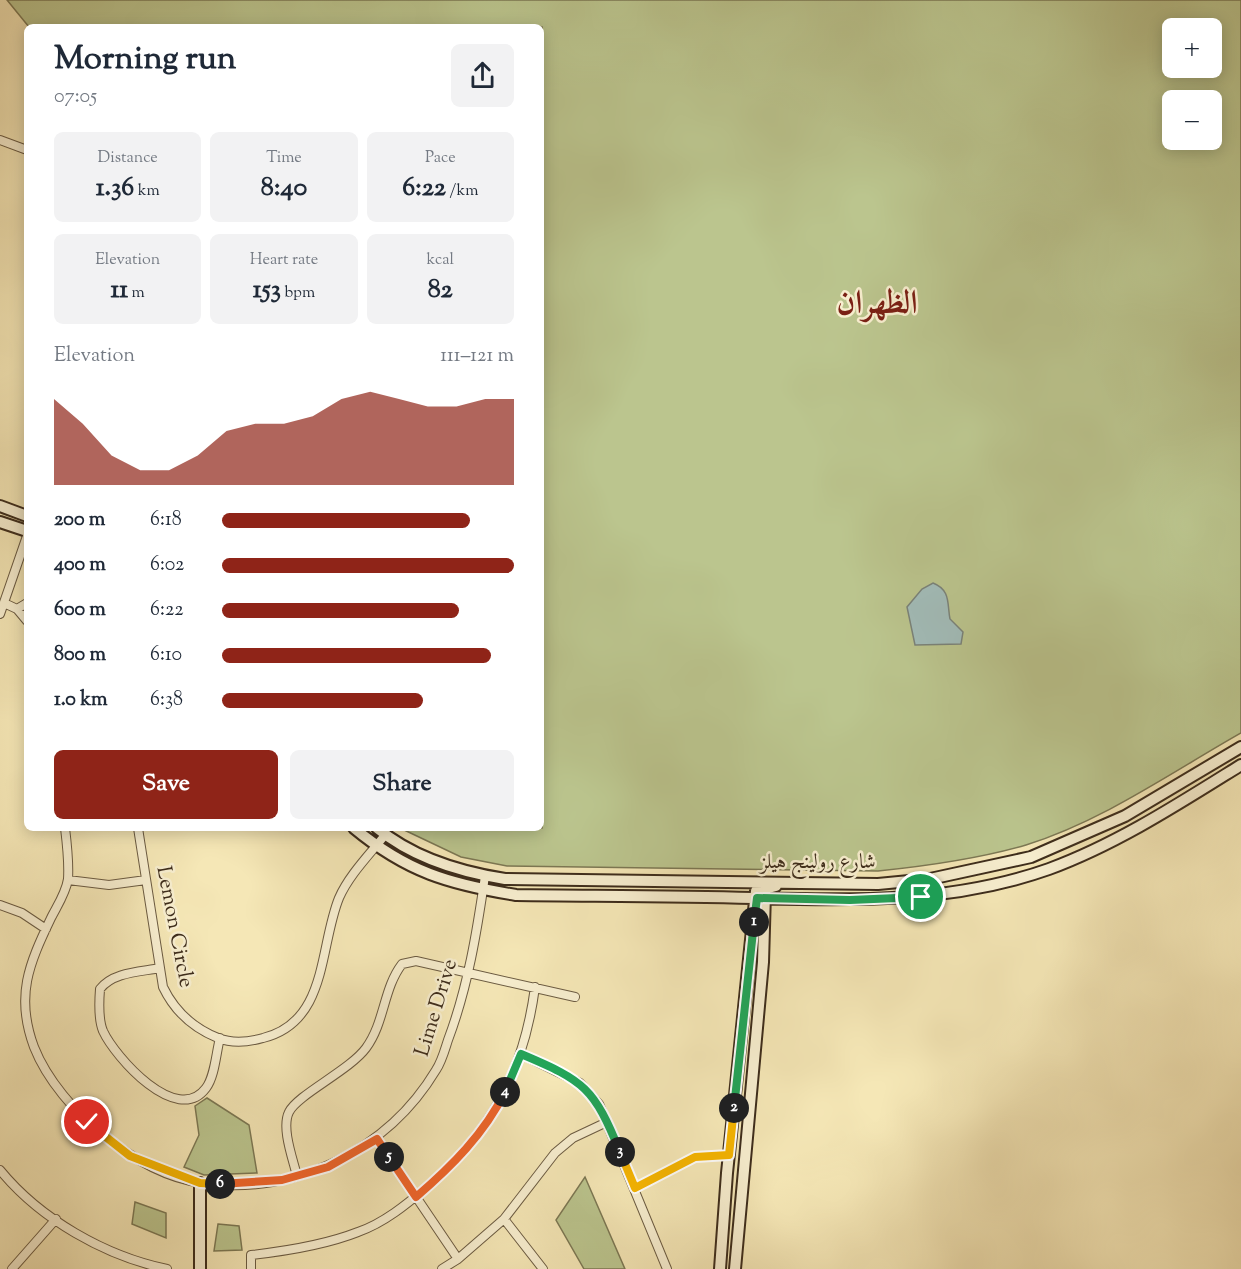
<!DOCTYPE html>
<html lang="en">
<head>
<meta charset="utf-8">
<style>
  body { margin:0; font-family:"Sorts Mill Goudy",Amiri,serif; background:#f2f2f3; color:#1f2937; height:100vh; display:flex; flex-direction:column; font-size:22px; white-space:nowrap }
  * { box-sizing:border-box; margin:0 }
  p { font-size:20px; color:#747a83 }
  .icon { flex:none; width:33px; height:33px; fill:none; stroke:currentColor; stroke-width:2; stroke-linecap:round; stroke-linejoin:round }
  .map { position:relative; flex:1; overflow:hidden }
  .sheet { position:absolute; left:24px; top:24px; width:520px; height:807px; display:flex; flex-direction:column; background:#fff; border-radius:9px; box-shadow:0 3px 15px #0003 }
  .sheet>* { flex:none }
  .tools { position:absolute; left:1162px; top:18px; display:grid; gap:12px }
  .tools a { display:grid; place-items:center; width:60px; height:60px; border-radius:9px; background:#fff; box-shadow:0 3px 15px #0003; font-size:30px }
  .pin { position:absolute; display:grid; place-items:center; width:51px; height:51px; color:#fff; margin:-26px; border:3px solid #fff; border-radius:50%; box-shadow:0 2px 6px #0007 }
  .km { position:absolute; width:30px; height:30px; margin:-15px; border-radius:50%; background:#222; color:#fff; font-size:16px; line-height:30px; text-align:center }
  .round { display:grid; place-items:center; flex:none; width:63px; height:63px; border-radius:9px; background:#f2f2f3 }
  .overview { display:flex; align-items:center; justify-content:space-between; height:102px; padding:0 30px }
  h1 { font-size:33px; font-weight:700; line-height:45px }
  .stats { display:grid; grid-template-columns:repeat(3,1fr); gap:9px; height:102px; padding:6px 30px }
  .stats div { display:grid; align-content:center; border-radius:9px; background:#f2f2f3; text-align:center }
  .stats b { font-size:26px; font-weight:700 }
  .stats small { font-size:16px; font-weight:400 }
  .stats p { font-size:16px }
  .chart { height:168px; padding:12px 30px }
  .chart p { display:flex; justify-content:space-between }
  .chart svg { width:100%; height:108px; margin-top:6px; fill:#8f2418; opacity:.7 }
  .cta { display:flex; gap:12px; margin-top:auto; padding:12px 30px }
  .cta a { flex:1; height:69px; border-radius:9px; background:#8f2418; color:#fff; font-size:24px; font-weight:700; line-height:69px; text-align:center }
  .cta a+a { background:#f2f2f3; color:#1f2937 }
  ul { padding:0 30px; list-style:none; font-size:20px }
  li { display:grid; grid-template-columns:96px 72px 1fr; align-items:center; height:45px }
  li i { height:15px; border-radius:8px; background:#8f2418 }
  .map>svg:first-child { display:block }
</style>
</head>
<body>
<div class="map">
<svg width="1241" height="1269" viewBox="0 0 1241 1269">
  <rect width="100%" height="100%" fill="#f5e7b6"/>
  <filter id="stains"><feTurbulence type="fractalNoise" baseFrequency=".00333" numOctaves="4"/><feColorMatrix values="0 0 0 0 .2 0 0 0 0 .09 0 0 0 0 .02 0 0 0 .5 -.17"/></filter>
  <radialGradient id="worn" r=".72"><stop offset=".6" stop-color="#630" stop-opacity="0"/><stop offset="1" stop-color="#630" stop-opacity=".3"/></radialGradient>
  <path fill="#bbc58e" stroke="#7c7854" stroke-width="1.5" fill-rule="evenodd" d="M7 0H1241V733C1172 772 1103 821 1026 845 978 859 927 866 878 871L507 866 461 857 400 828H542V27H29ZM1173 28H1212V68H1173ZM1173 100H1212V140H1173Z
    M207 1098 249 1125 257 1173 204 1175 184 1167 199 1135 195 1106Z
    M585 1177 625 1269H584L556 1220Z
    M135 1202 166 1213V1238L132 1224Z
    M218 1224 239 1226 242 1250 214 1251Z"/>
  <path fill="#a2bdba" stroke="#7a837a" stroke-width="1.5" d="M933 583C951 590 947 604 950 619L963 632 961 644 915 645 907 607 922 589Z"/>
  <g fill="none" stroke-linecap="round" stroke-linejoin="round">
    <g stroke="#6b5b42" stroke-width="10">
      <path id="minor" d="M0 140 27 150
        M4 603 17 609 27 621
        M17 609 27 603
        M0 614 27 536
        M65 828C67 844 69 863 68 879 66 893 57 906 51 918 29 964 15 996 34 1047 47 1080 75 1112 102 1134 130 1157 165 1178 202 1183 295 1196 388 1150 436 1070 442 1061 445 1049 448 1040 468 987 477 931 485 876
        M138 828 163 987C175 1012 193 1028 218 1038 233 1044 249 1042 263 1038 328 1022 319 947 339 898 349 875 370 854 385 835
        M68 880 109 885 146 880
        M0 905 22 913 46 929
        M160 968C140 972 113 972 100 989 99 1002 98 1019 103 1031 115 1057 177 1127 206 1088 215 1076 216 1053 220 1038
        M521 1054 580 1083 599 1104 667 1269
        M377 1139 458 1259
        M0 1170C40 1219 105 1256 167 1269
        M297 1176C293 1159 281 1128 289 1112 297 1095 350 1070 366 1048 385 1022 383 989 402 964L416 961 575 997
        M635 1188 695 1157 729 1155
        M504 1219 543 1269
        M12 1269 56 1219
        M251 1269V1255C287 1251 325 1245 358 1232 384 1223 407 1204 427 1187 491 1132 524 1071 535 987
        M442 1269 458 1259 504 1219 555 1153 573 1138 607 1122"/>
    </g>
    <g stroke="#3d2c1b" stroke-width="14">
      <path id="secondary" d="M0 506 27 516
        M0 522 27 531
        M354 828C407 872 449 884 516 895 595 896 674 896 753 898 853 901 953 903 1049 869 1117 844 1180 803 1241 765
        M377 828C412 857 460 872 505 879L878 884 930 879 1031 857 1125 816 1241 747
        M200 1269V1183
        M720 1269 727 1173 756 891 776 886
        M735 1269 763 962 765 893"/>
    </g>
    <use href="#minor" stroke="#f8efd0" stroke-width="8"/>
    <use href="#secondary" stroke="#f8efd0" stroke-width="10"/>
  </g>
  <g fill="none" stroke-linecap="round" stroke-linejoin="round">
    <g stroke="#fff" stroke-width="12">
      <path id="split-1" d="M754 922 757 898 850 900 921 897"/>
    </g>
    <g stroke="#fff" stroke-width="12">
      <path id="split-2" d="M734 1108 754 922"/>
    </g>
    <g stroke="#fff" stroke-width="12">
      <path id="split-3" d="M620 1152 635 1188 695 1157 729 1155 734 1108"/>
    </g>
    <g stroke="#fff" stroke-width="12">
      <path id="split-4" d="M505 1092 521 1054C585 1081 594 1088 620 1152"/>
    </g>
    <g stroke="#fff" stroke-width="12">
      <path id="split-5" d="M389 1157 416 1197C452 1166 484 1134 505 1092"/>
    </g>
    <g stroke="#fff" stroke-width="12">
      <path id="split-6" d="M220 1184 282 1180 328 1167 377 1139 389 1157"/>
    </g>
    <g stroke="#fff" stroke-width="12">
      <path id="split-7" d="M87 1122 130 1156 200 1183 220 1184"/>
    </g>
    <use href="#split-1" stroke="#22a559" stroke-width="8"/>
    <use href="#split-2" stroke="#22a559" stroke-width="8"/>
    <use href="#split-3" stroke="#f5b400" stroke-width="8"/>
    <use href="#split-4" stroke="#22a559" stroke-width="8"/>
    <use href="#split-5" stroke="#f0652b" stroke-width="8"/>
    <use href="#split-6" stroke="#f0652b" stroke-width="8"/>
    <use href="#split-7" stroke="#f5b400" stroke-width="8"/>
  </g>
  <g text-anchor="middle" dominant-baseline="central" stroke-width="5" stroke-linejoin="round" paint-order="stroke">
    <g font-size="21" fill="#3d2c1b" stroke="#f8efd0">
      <text x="818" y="863">شارع رولينج هيلز</text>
      <text transform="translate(174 927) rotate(79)">Lemon Circle</text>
      <text transform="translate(437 1008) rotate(-73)">Lime Drive</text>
    </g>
    <g font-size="33" font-weight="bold" fill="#7a1f14" stroke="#f8efd0">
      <text x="877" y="305">الظهران</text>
    </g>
  </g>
  <rect width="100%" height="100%" filter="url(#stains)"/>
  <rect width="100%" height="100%" fill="url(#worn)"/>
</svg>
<div class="tools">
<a>+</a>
<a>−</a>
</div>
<div class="pin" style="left:921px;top:897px;background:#1e9e55"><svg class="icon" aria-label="arrive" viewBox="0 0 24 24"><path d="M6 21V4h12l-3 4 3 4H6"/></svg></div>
<div class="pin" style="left:87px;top:1122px;background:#d93025"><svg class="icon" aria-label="check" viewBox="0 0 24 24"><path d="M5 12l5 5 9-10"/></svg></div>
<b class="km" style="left:754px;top:922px">1</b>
<b class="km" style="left:734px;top:1108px">2</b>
<b class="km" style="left:620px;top:1152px">3</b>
<b class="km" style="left:505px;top:1092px">4</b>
<b class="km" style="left:389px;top:1157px">5</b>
<b class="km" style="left:220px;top:1184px">6</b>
<section class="sheet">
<div class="overview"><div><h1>Morning run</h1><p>07:05</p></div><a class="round"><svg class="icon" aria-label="share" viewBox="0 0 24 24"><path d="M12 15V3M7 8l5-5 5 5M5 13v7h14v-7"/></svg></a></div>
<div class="stats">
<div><p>Distance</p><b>1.36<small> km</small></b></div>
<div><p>Time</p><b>8:40</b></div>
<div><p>Pace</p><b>6:22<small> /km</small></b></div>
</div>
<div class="stats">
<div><p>Elevation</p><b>11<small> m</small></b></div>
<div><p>Heart rate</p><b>153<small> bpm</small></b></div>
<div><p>kcal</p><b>82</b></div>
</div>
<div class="chart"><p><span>Elevation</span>111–121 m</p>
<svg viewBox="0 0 160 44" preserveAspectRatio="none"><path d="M0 44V9L10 19L20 32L30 38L40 38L50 32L60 22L70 19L80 19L90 16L100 9L110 6L120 9L130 12L140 12L150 9L160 9V44z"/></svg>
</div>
<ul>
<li><b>200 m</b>6:18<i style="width:85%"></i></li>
<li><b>400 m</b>6:02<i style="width:100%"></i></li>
<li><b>600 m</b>6:22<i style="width:81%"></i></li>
<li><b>800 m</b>6:10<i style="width:92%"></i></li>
<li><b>1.0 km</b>6:38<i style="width:69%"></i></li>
</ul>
<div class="cta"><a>Save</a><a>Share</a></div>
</section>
</div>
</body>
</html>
